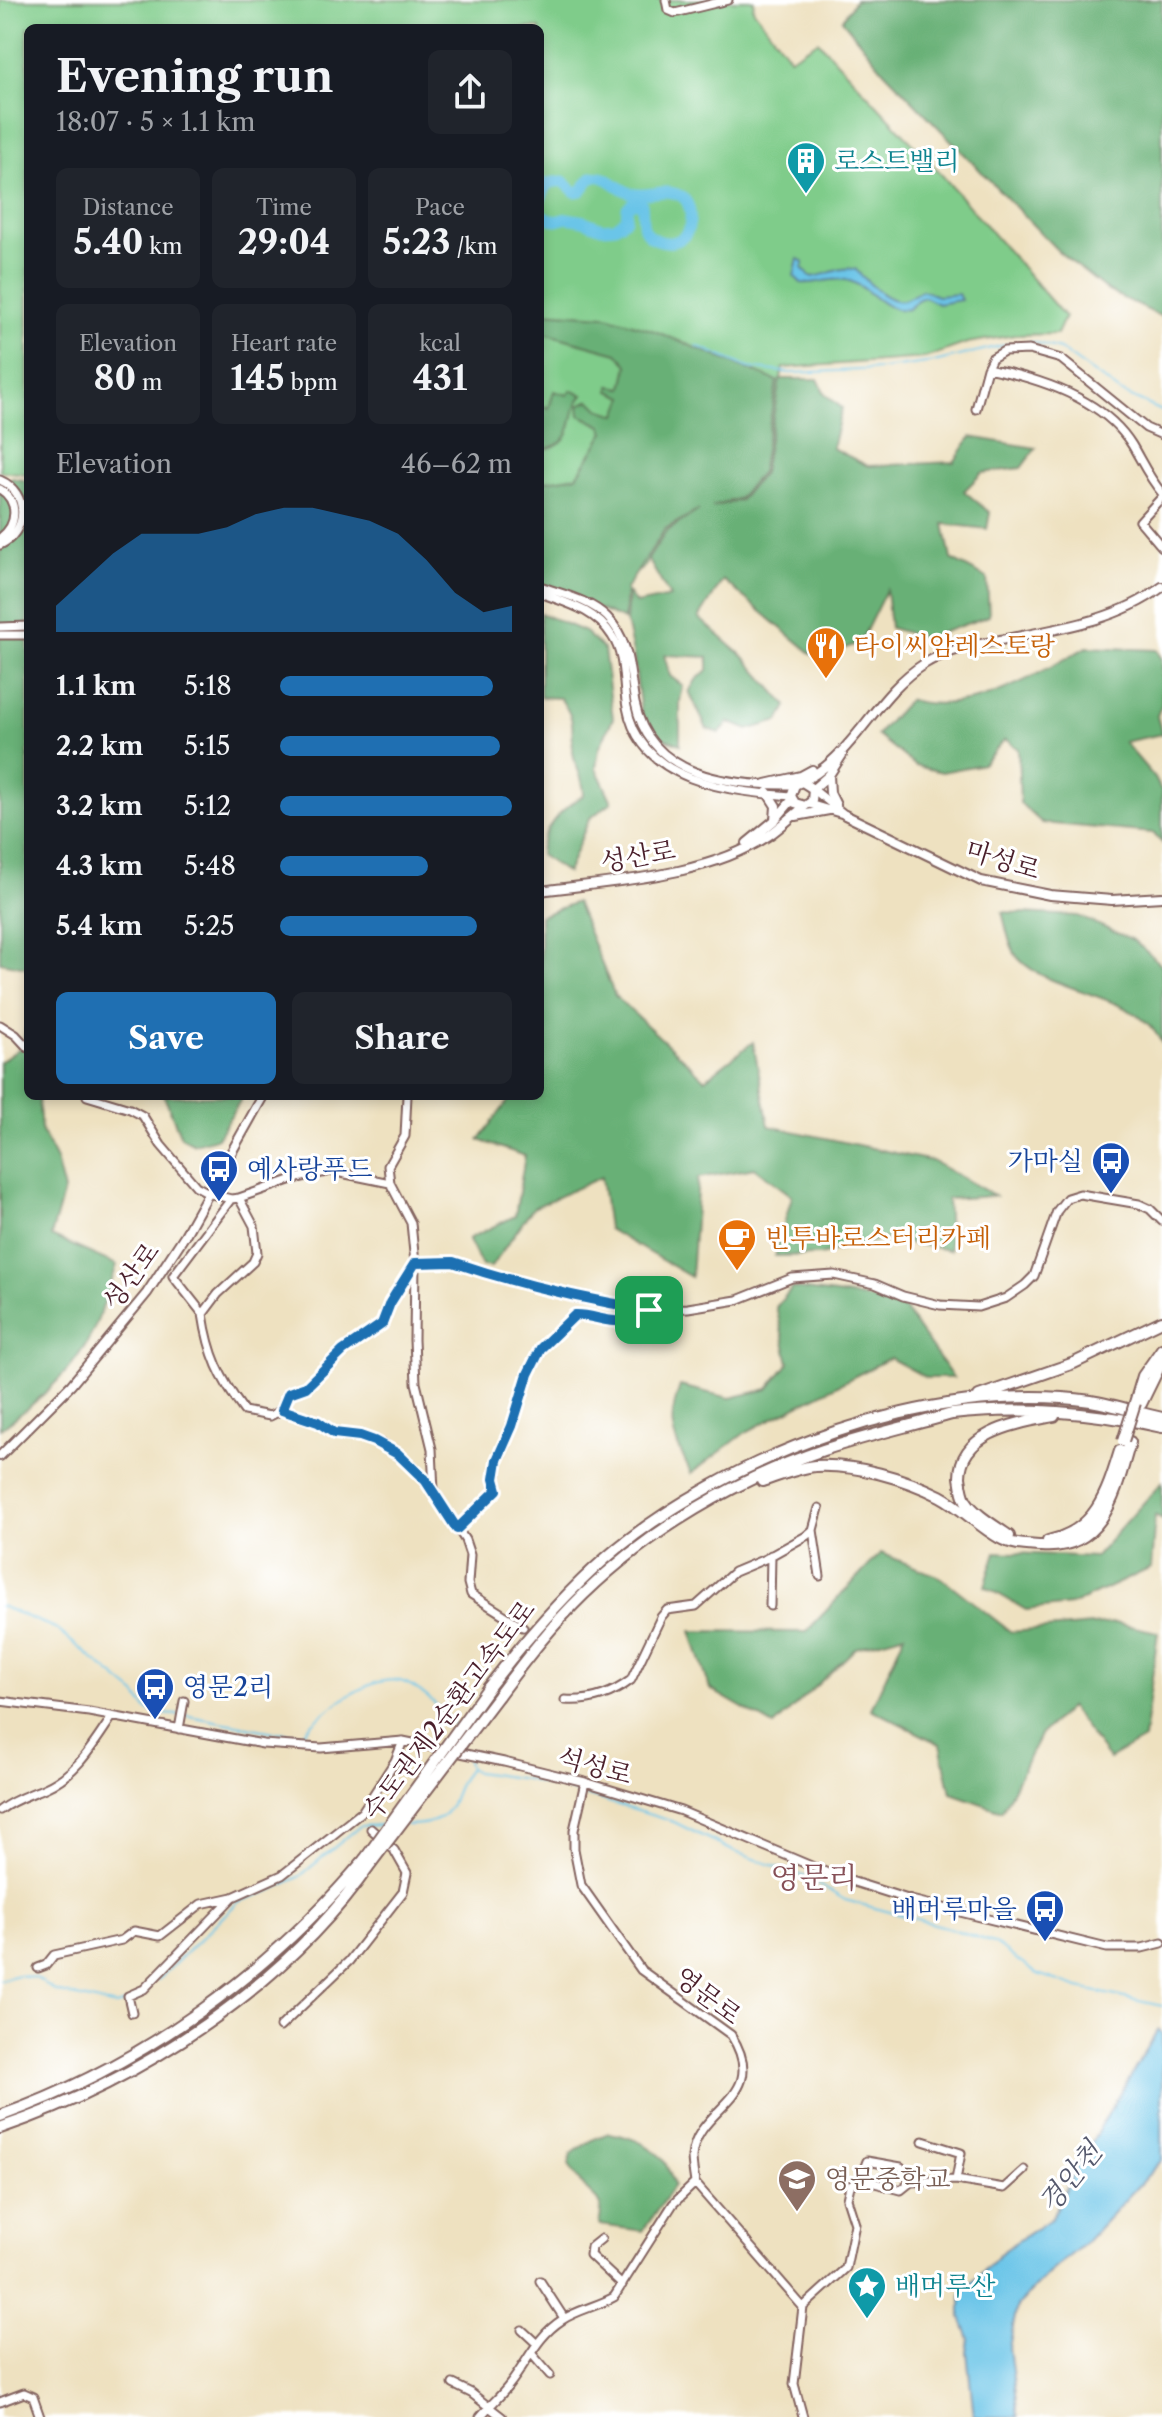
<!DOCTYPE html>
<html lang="en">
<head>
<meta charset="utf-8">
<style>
  body { margin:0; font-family:"Libre Caslon Text","Noto Serif KR",serif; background:#20242c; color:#f1f3f6; height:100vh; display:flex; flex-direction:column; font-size:30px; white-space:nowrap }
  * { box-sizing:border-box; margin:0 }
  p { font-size:26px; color:#9ea1a6 }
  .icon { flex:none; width:44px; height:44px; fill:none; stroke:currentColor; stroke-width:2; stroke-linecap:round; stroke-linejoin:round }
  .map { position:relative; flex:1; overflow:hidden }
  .drawer { position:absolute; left:24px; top:24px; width:520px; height:1076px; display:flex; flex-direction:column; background:#171b24; border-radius:12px; box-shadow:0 4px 12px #0003 }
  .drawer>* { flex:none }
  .pin { position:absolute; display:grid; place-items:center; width:68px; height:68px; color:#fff; margin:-34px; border-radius:16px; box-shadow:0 4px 12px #0006 }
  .round { display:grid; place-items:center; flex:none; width:84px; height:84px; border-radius:12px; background:#20242c }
  .headline { display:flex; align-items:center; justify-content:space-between; height:136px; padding:0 32px }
  h1 { font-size:44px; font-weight:800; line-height:60px }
  .stats { display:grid; grid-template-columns:repeat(3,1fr); gap:12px; height:136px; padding:8px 32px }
  .stats div { display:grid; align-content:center; border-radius:12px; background:#20242c; text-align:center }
  .stats b { font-size:34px; font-weight:800 }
  .stats small { font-size:22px; font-weight:400 }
  .stats p { font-size:22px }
  .chart { height:224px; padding:16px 32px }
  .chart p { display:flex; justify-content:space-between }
  .chart svg { width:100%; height:144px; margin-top:8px; fill:#1f6fb2; opacity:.7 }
  .action { display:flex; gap:16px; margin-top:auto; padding:16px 32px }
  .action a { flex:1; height:92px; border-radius:12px; background:#1f6fb2; color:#fff; font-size:32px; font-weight:800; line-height:92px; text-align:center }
  .action a+a { background:#20242c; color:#f1f3f6 }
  ul { padding:0 32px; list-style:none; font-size:26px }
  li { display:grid; grid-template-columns:128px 96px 1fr; align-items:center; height:60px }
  li i { height:20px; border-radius:10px; background:#1f6fb2 }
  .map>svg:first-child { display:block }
</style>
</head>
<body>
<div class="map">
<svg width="1162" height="2417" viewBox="0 0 1162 2417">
  <rect width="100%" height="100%" fill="#fff"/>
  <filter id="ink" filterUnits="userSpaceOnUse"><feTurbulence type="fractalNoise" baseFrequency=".0125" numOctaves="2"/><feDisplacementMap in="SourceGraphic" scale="16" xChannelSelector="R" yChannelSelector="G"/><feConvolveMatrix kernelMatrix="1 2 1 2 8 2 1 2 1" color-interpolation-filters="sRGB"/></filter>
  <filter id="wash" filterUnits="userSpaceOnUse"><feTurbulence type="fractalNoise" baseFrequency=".006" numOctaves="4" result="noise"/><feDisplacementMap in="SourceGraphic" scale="32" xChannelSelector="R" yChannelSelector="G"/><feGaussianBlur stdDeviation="1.8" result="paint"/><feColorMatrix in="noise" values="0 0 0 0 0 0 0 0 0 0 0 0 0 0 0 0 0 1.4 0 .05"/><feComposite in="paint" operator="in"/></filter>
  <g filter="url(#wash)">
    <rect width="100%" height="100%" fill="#eee1c0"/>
    <path fill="#7fcc8a" stroke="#64765a" stroke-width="2" d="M0 0H754L753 9 790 58 818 41 941 174 1065 317 1057 334 1015 335 967 343 925 358 783 368 762 478 740 500 700 510 668 529 643 568 599 598 540 578V28H28V474L0 471Z"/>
    <path fill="#67b076" stroke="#586850" stroke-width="2" d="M855 0H1162V317L1108 291 1058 251 884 71 842 20Z
      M540 312 607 316 652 330 777 381 761 472 739 498 712 507 740 500 763 473 780 379H818L825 394 842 408 832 448 868 466 954 462 971 437 1036 448 1021 468 982 473 964 491 990 513 987 529 944 524 951 559 987 578 989 616 926 638 890 628 886 590 860 643 817 658 723 580 699 618 745 658 787 706 779 721 748 730 729 722 720 733 707 729 689 692 696 680 708 670V657L664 655 670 676 683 686 680 701V744L660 737 641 713 633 653 626 622 628 593 636 604 670 597 648 559 666 532 699 510 665 529 626 589 624 620 540 584V482L577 476 605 432 602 426 580 415 579 405 590 400 599 409 617 415 624 397 610 391V386L623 388 628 365 617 353 540 332Z
      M571 390 583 395C564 416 582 443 540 450V405L549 408 554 391 568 395Z
      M12 478 28 481V977L26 967 0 962V486Z
      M540 613 585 632 604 650 613 718 599 749 596 768 612 802 589 819 567 873 540 855C540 829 563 807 584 795 584 777 575 768 573 752 571 725 577 722 560 698L540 697Z
      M1087 647 1157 650 1162 660V703L1157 716 1162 734 1124 742 1155 778 1162 792V843L1153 833 1042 823 1020 803 1018 749 1005 739 983 764 942 772 916 766 877 735 908 700C974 716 1031 677 1087 647Z
      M576 902 615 996 705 1079 753 1042 769 1126 932 1161 995 1196 947 1199 950 1250 884 1239 820 1255 775 1256 792 1196 755 1168 698 1178 691 1277 608 1229 601 1177 533 1208 491 1267 482 1266 468 1239 515 1216 525 1156 479 1140 512 1096H540V916Z
      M1002 912 1078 916 1133 940 1162 965V1044C1140 992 1055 996 1019 959 1009 949 1006 925 1002 912Z
      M28 1014V1096H38L41 1130 56 1160 64 1191 51 1236 117 1265C109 1288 102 1313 91 1335 72 1373 34 1405 0 1429V1062L23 1046Z
      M164 1096H243L217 1138 194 1144 181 1137Z
      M792 1288 900 1303 953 1378H927L890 1358 746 1432 691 1474C674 1436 665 1428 680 1386L730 1398 768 1389 789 1363 776 1307Z
      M1162 1482V1519L1155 1515 1151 1568 1071 1605 1026 1610 985 1586 996 1552 1095 1557Z
      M881 1553 942 1578 1011 1632 1115 1623 1158 1632 1144 1739 1109 1759 1070 1707 1040 1735 1002 1811 951 1793 940 1744 871 1709 905 1634 856 1648 774 1726 710 1689 691 1631 806 1632Z
      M609 2133C627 2136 652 2144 663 2160 668 2166 671 2177 674 2185L643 2231 599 2225C604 2201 600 2203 584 2187 578 2180 574 2172 569 2165L571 2154 594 2139Z"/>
    <path fill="#6ac5e8" stroke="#5a728a" stroke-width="2" d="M798 259 804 262 802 268 811 277C827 276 838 266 855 269 866 279 886 304 904 300 910 298 916 293 922 290L938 296 958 294 961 300 938 304 924 297 917 300 909 309C881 314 870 285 846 280 830 277 817 285 801 283L794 276Z
      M1158 2030 1162 2034V2160L1085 2243 1049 2273 1017 2306 1009 2348 1018 2417H974L967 2352 969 2339 961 2317V2294L1004 2250 1052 2218 1076 2168Z"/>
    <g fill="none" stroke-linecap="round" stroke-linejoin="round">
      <path stroke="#6ac5e8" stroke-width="2" d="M697 346 749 368 791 373 883 369 934 362 1004 345 1033 342 1060 349 1122 393 1162 411
        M0 1606 55 1628 136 1694 146 1709 160 1714 178 1715
        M184 1715 274 1732 302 1734C322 1712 368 1675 400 1681 418 1685 444 1711 454 1725
        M466 1757 469 1768 476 1772 525 1779 579 1793
        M585 1795 674 1822 735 1852 806 1877 845 1900 946 1927 994 1943 1035 1973 1079 1988 1162 2006
        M406 1825C462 1825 444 1798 469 1768
        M0 1980 18 1975 36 1978 56 1992 116 2006 138 1999 145 1992
        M158 1980 238 1902 270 1891 299 1877 360 1826 384 1825"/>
      <path stroke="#6ac5e8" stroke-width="11" d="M540 200 548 183 563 181 575 192 581 191 592 177C609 174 616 189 631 193 647 198 663 187 679 195 693 201 694 228 682 238 671 246 650 242 644 228 642 222 643 212 642 204L633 202 627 208 626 219 615 227 602 228 584 221 567 218 556 221 540 214"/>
    </g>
  </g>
  <g filter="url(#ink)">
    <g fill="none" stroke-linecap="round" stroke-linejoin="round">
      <g stroke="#83635f" stroke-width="11">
        <path id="minor" d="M666 0 668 10 675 13 728 0
          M987 368C1038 378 1103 398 1132 445 1142 462 1149 478 1162 493
          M976 409 987 368 992 358 1004 351 1029 350 1061 359 1146 428 1162 435
          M0 480C30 493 28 532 0 545
          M0 489C19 501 18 525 0 538
          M1162 497 1140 521 1162 547
          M540 586C562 594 590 600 607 617 631 641 629 672 635 703 650 778 731 786 795 785
          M540 593C567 603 596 610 612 636 626 657 622 683 627 707 641 783 729 791 791 796
          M0 627 28 626
          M0 635H28
          M814 790 845 815
          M809 804 843 814
          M0 1025 16 1035 28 1048
          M87 1096 130 1109 143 1116 161 1145 196 1186 207 1192
          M207 1193 231 1199 239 1198 254 1226 257 1253 253 1262 218 1294 203 1314C209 1355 220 1378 244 1411L270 1416 282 1410 289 1393 306 1387 343 1351 382 1324 390 1303 415 1263 411 1223 390 1183 388 1166 405 1136 407 1096
          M239 1198 293 1179 331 1171 390 1183
          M203 1314 173 1276 231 1199
          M282 1410 318 1422 334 1433 360 1436 384 1445 412 1466 434 1491 465 1540 470 1555 468 1583 471 1594 523 1627
          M434 1491 432 1449 416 1383 414 1340 415 1263 453 1262 503 1279 578 1298 649 1310 688 1308 737 1300 792 1278 834 1275 875 1284 903 1296 940 1305 978 1307 1006 1298 1025 1285 1034 1276 1057 1211 1067 1198 1080 1194 1139 1204 1150 1209 1162 1221
          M457 1529 497 1490 494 1479 497 1460 512 1426 528 1374 541 1348 575 1315C591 1314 606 1323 622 1322 631 1321 639 1315 647 1311
          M813 1530 820 1576
          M770 1606 771 1555
          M565 1700C590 1702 611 1695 631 1680L661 1617 667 1610 696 1606 734 1572 765 1559 806 1536 813 1530 819 1508
          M0 1701 89 1712 263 1744 321 1748 403 1741 504 1762 585 1782 681 1811 835 1876 911 1900 1107 1948H1142L1162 1943
          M179 1729 184 1701
          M585 1782 574 1830V1849L581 1885 641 1970 731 2035C772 2100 696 2105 692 2157 692 2165 694 2175 695 2183L803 2307 794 2384 803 2417
          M0 1810C14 1799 29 1795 45 1788 77 1774 93 1745 112 1717
          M38 1968 46 1965 54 1955 122 1940 134 1931 160 1936 201 1904 233 1897
          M132 2013 128 1996 144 1989 233 1897 282 1875 362 1812 395 1761 403 1741
          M280 2027 349 1961 403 1892 407 1873 394 1850 371 1829
          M923 2141 961 2153 956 2180
          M911 2182 956 2180 1004 2188 1024 2170
          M601 2239 591 2247 590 2255 622 2285
          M540 2281 564 2318
          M803 2307 846 2268 855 2224 847 2199 850 2186 860 2179 901 2190 911 2182 901 2167 867 2161 860 2179
          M522 2330 536 2343
          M531 2353 550 2375
          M453 2384 471 2393 502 2417
          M0 2402 24 2393 33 2397 40 2417
          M480 2417C490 2405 501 2396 510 2384 528 2361 537 2336 562 2320 577 2310 598 2306 614 2297L673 2204 695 2183"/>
      </g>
      <g stroke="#83635f" stroke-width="12">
        <path id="major" d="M829 775 830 793 836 805
          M766 784 801 776 812 770
          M813 789 829 775 842 755
          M767 792 776 806 775 820
          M802 805 795 803 791 796 795 785C853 761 873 696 924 664 948 649 974 646 1000 640 1056 629 1115 622 1162 587
          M845 815 981 881 1050 895 1112 900 1162 897
          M796 816 829 810
          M747 843 775 820 792 800
          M540 891C613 881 706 877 768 836 784 825 797 811 812 801L813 789 802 782
          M0 1456 71 1385 147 1293 185 1235 263 1096"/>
      </g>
      <g stroke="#83635f" stroke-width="14">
        <path id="highway" d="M979 1396 1074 1363 1162 1321
          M1135 1403 1143 1376 1162 1349
          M1141 1404 1162 1361
          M762 1481C780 1475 797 1468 815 1466 856 1464 904 1478 940 1496 961 1507 978 1526 1000 1538 1012 1545 1027 1545 1041 1546 1105 1551 1116 1490 1130 1442
          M1009 1536C995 1526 975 1515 966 1501 962 1494 961 1484 960 1477 960 1431 1019 1423 1054 1416
          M1048 1541C1096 1531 1107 1493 1120 1451
          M488 1688C524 1641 561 1597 606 1558 725 1455 934 1378 1091 1401 1115 1405 1139 1413 1162 1418
          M498 1696C525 1660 552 1625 584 1594 651 1529 735 1480 823 1450 865 1436 909 1426 952 1414 1020 1406 1095 1412 1162 1427
          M0 2116C143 2065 267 1975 365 1859
          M0 2128C140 2081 286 1986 371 1863"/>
      </g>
      <use href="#minor" stroke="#fff" stroke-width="7"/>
      <use href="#major" stroke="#fff" stroke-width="8"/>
      <use href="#highway" stroke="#fff" stroke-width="10"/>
      <g stroke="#83635f" stroke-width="14" stroke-linecap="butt">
        <path id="highway-bridge" d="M1123 1441 1135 1403
          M365 1859 488 1688
          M371 1863 498 1696"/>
      </g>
      <use href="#highway-bridge" stroke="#fff" stroke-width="10"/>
    </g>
  </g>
  <g fill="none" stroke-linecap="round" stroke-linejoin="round" filter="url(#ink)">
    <g stroke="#fff" stroke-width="16">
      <path id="route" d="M453 1262C517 1284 582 1299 649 1310 640 1314 632 1320 623 1321 606 1323 591 1314 575 1315L541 1348 528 1374 512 1426 497 1460 494 1479 497 1490 457 1529 426 1481 398 1454 374 1441 360 1436 334 1433 318 1422 282 1410 289 1393 306 1387 343 1351 382 1324 390 1303 415 1263Z"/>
    </g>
    <use href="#route" stroke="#1f6fb2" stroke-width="10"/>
  </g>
  <defs>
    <g id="building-pin" transform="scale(2)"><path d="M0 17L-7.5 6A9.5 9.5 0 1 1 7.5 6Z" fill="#0f9aa8" stroke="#fff"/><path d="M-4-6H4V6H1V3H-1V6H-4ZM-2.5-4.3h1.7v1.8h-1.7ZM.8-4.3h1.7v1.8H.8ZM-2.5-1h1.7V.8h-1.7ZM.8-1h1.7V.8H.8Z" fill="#fff"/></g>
    <g id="restaurant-pin" transform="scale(2)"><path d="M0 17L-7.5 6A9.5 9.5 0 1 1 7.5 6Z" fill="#e8710a" stroke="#fff"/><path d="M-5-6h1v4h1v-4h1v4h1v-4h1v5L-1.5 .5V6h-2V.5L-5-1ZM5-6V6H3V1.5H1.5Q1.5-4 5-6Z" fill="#fff"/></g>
    <g id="bus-pin" transform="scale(2)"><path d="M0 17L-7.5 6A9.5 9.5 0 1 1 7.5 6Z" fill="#1a4fb4" stroke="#fff"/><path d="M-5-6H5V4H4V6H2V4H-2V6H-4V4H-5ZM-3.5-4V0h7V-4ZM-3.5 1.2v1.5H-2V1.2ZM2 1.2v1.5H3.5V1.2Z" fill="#fff"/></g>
    <g id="cafe-pin" transform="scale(2)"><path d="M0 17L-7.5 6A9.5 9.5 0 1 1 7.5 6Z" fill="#e8710a" stroke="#fff"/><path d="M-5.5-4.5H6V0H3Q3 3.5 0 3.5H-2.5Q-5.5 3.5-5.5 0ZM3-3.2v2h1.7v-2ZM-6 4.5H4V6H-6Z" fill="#fff"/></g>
    <g id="school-pin" transform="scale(2)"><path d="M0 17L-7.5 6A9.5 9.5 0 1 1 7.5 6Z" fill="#8d6e63" stroke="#fff"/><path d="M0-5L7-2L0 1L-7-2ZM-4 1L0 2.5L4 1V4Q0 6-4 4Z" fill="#fff"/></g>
    <g id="sight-pin" transform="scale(2)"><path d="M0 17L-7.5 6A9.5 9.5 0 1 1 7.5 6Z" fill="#0f9aa8" stroke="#fff"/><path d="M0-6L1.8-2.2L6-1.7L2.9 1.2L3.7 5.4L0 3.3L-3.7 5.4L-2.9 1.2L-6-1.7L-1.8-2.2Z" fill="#fff"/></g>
  </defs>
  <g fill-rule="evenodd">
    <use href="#building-pin" x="806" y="161"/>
    <use href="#restaurant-pin" x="826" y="646"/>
    <use href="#bus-pin" x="1111" y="1161"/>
    <use href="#bus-pin" x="219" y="1169"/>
    <use href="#cafe-pin" x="737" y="1238"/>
    <use href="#bus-pin" x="155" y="1687"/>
    <use href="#bus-pin" x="1045" y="1909"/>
    <use href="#school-pin" x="797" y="2179"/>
    <use href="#sight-pin" x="867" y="2286"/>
  </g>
  <g text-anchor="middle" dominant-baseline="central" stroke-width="6" stroke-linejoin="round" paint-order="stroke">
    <g font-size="26" fill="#0d838f" stroke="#fff" text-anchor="start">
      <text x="834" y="161">로스트밸리</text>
      <text x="895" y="2286">배머루산</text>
    </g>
    <g font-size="26" fill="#c56008" stroke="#fff" text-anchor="start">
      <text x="854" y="646">타이씨암레스토랑</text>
      <text x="765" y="1238">빈투바로스터리카페</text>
    </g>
    <g font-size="26" fill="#4a1f2b" stroke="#fff">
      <text transform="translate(638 856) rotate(-10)">성산로</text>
      <text transform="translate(1003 860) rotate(17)">마성로</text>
      <text transform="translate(131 1276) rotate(-54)">성산로</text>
      <text transform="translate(449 1710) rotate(-53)">수도권제2순환고속도로</text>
      <text transform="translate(595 1766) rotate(15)">석성로</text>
      <text transform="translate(708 1996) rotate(37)">영문로</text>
    </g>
    <g font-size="26" fill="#164399" stroke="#fff" text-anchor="end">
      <text x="1083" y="1161">가마실</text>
      <text x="247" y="1169" text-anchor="start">예사랑푸드</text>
      <text x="183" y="1687" text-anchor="start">영문2리</text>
      <text x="1017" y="1909">배머루마을</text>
    </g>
    <g font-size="26" fill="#785e54" stroke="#fff" text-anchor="start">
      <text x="825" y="2179">영문중학교</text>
    </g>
    <g font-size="28" font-style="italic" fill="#55596d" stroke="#fff">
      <text transform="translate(1070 2177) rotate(-51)">경안천</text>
    </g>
    <g font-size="30" fill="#865057" stroke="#fff">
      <text x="814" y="1877">영문리</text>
    </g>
  </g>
</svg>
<div class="pin" style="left:649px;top:1310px;background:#1e9e55"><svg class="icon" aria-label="arrive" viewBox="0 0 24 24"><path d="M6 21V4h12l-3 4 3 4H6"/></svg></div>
<section class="drawer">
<div class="headline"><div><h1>Evening run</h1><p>18:07 · 5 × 1.1 km</p></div><a class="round"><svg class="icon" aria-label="share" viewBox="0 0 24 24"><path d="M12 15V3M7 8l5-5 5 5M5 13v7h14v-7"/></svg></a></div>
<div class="stats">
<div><p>Distance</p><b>5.40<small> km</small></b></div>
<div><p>Time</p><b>29:04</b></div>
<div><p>Pace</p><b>5:23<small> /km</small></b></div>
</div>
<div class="stats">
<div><p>Elevation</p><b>80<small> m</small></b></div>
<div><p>Heart rate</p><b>145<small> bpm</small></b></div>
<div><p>kcal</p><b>431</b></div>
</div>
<div class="chart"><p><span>Elevation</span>46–62 m</p>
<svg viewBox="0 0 160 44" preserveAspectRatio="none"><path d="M0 44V36L10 28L20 20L30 14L40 14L50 14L60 12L70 8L80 6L90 6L100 8L110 10L120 14L130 22L140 32L150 38L160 36V44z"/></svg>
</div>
<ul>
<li><b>1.1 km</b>5:18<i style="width:92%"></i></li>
<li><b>2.2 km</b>5:15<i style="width:95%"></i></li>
<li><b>3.2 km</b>5:12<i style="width:100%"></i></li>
<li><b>4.3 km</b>5:48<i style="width:64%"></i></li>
<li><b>5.4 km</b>5:25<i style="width:85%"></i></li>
</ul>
<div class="action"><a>Save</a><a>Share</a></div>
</section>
</div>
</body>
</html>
